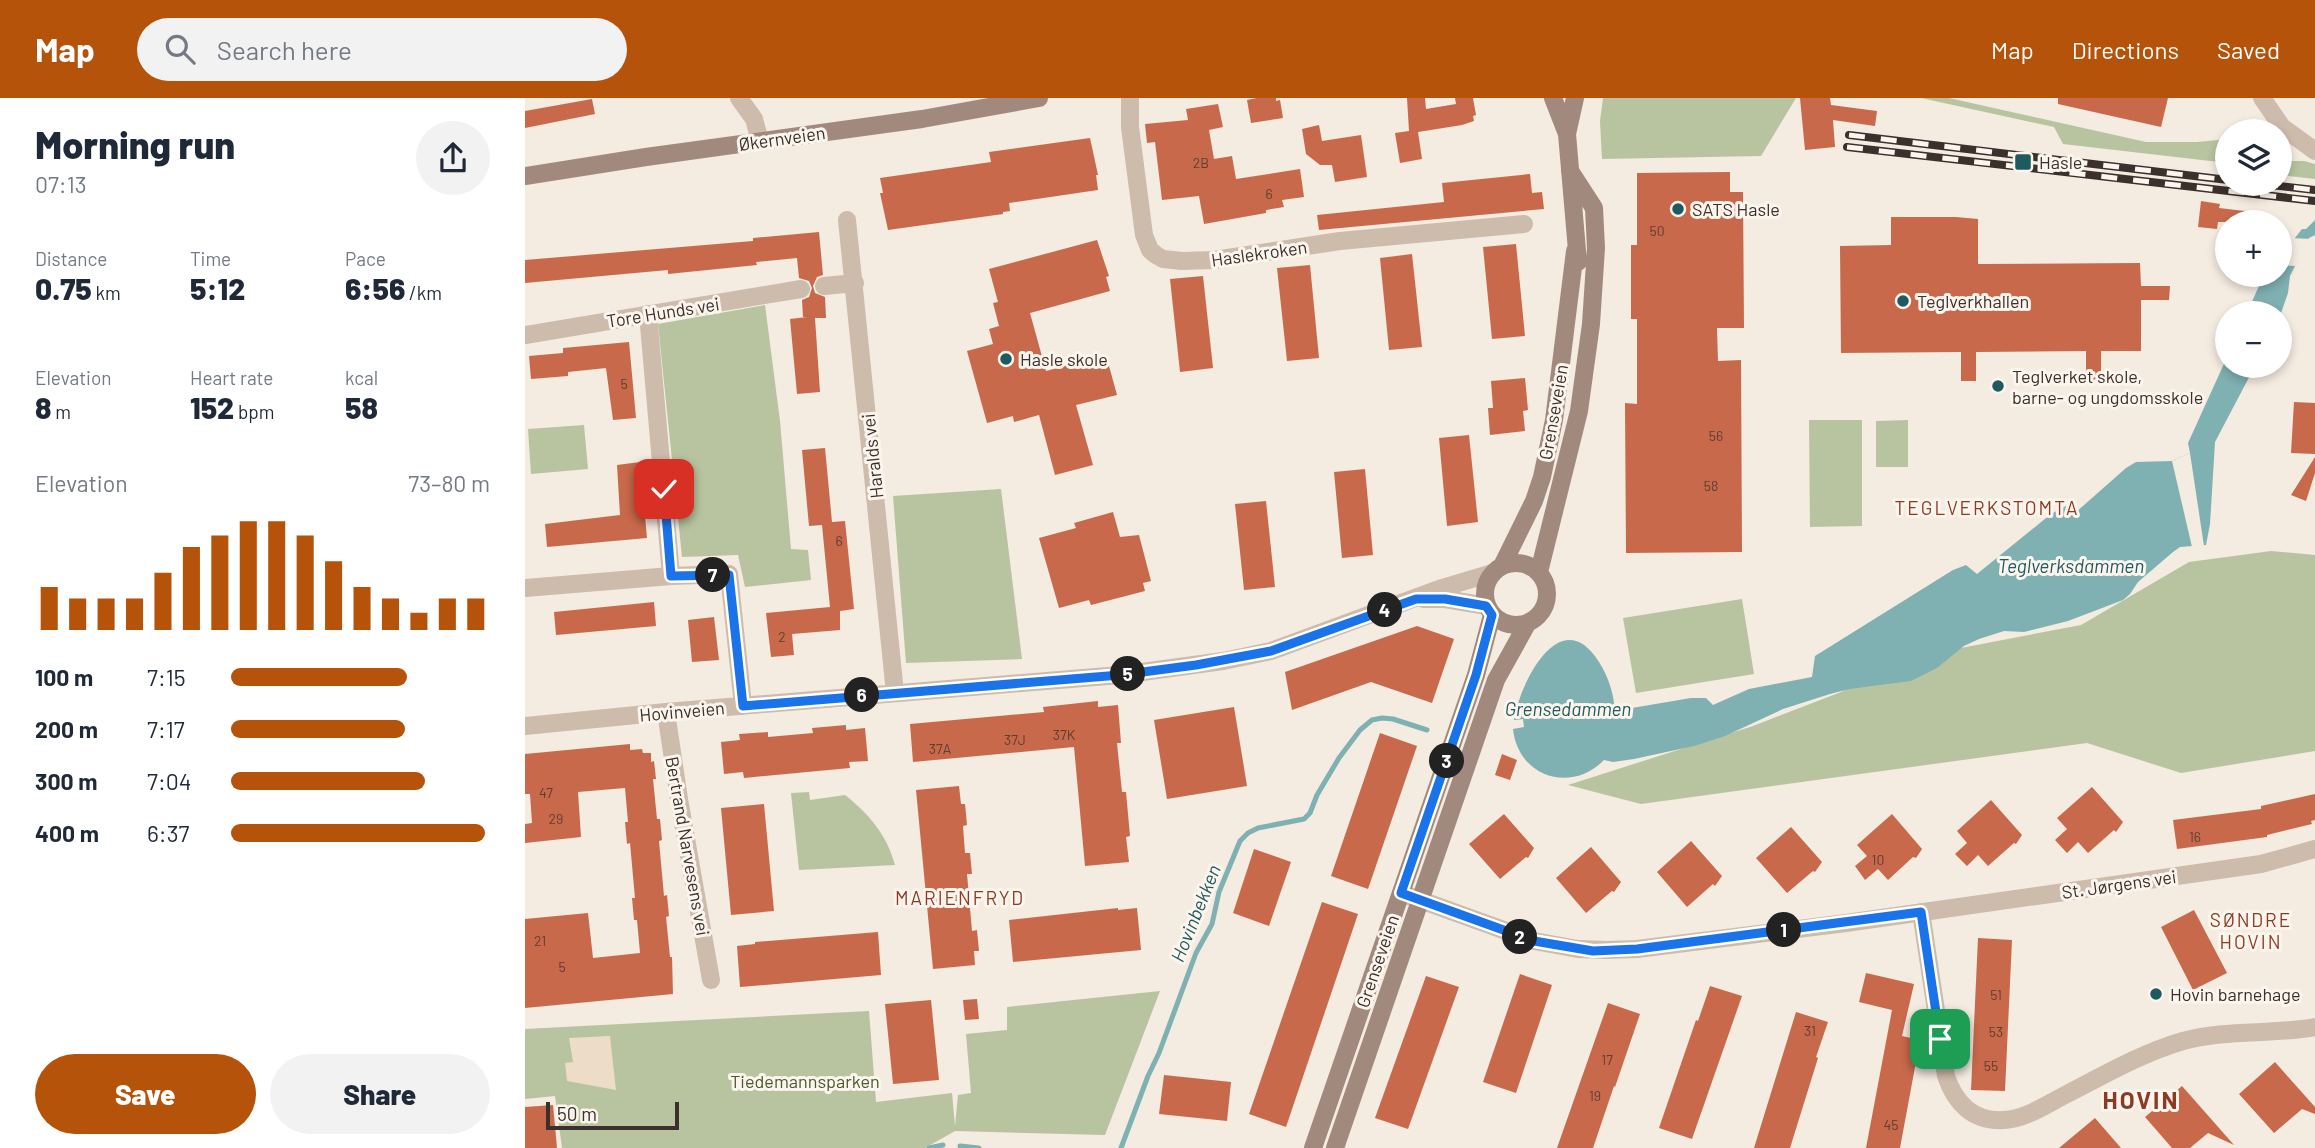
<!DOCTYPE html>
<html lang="en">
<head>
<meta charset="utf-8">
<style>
  body { margin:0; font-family:Barlow,sans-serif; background:#f2f2f3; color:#1f2937; height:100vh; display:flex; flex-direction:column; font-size:26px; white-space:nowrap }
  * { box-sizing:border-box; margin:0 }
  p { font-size:23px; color:#747a83 }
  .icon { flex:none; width:38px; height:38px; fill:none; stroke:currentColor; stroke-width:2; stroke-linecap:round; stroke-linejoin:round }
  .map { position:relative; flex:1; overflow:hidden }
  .sheet { display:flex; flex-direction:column; background:#fff; width:525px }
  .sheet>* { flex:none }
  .tools { position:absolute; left:1690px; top:21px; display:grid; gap:14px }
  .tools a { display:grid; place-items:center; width:77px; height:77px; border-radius:50%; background:#fff; box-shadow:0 4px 10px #0003; font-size:35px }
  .scale { position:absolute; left:21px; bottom:18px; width:133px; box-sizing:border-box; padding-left:7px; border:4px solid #3b302b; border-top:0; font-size:19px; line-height:24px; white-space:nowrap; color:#3b302b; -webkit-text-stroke:5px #fbf5ee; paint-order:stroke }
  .pin { position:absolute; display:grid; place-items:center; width:60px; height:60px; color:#fff; margin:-30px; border-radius:14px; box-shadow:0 4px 10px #0006 }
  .km { position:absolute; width:35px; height:35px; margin:-18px; border-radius:50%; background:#222; color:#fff; font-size:19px; line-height:35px; text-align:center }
  .round { display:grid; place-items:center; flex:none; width:74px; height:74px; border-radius:37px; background:#f2f2f3 }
  .head { display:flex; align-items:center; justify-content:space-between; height:119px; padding:0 35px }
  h1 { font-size:38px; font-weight:800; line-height:52px }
  .metrics { display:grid; grid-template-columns:repeat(3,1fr); gap:10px; height:119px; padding:7px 35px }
  .metrics div { display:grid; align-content:center }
  .metrics b { font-size:30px; font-weight:800 }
  .metrics small { font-size:19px; font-weight:400 }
  .metrics p { font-size:19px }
  .chart { height:196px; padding:14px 35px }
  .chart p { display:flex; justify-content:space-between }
  .chart svg { width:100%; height:126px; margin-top:7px; stroke:#b45309; stroke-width:6 }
  .cta { display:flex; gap:14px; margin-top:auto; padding:14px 35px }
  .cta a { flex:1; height:80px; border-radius:42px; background:#b45309; color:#fff; font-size:28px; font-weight:800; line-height:80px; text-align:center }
  .cta a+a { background:#f2f2f3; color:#1f2937 }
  ul { padding:0 35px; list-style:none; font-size:23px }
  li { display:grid; grid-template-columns:112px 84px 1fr; align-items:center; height:52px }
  li i { height:18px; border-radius:9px; background:#b45309 }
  header { display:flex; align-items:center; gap:42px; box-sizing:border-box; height:98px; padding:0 35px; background:#b45309; color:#fff }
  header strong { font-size:33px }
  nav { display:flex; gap:38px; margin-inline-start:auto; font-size:24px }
  .search { width:490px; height:63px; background:#f2f2f3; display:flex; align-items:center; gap:18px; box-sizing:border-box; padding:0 24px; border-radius:38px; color:#747a83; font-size:26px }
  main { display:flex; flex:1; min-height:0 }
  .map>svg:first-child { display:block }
</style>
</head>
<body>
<header>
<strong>Map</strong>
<div class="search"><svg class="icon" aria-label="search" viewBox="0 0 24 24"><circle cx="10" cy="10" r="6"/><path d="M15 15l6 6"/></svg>Search here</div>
<nav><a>Map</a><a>Directions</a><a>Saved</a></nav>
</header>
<main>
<section class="sheet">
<div class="head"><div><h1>Morning run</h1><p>07:13</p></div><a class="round"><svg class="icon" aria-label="share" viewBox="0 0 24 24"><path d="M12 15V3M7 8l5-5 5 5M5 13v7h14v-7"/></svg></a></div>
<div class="metrics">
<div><p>Distance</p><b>0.75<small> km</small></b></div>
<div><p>Time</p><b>5:12</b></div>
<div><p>Pace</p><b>6:56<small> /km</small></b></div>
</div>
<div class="metrics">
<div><p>Elevation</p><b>8<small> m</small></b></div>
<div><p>Heart rate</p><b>152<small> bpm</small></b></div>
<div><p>kcal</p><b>58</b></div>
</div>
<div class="chart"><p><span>Elevation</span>73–80 m</p>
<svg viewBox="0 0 160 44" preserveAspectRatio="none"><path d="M5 44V29M15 44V33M25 44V33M35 44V33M45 44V24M55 44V15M65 44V11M75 44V6M85 44V6M95 44V11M105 44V20M115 44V29M125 44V33M135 44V38M145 44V33M155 44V33"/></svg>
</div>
<ul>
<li><b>100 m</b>7:15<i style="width:68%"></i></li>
<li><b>200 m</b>7:17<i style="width:67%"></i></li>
<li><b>300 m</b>7:04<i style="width:75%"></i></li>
<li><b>400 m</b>6:37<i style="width:98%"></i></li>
</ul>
<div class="cta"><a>Save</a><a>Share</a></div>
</section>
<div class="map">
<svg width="1790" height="1050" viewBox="0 0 1790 1050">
  <rect width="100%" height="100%" fill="#f4ebe1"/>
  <path fill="#b8c4a0" d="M1078 0H1271L1236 58 1077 61 1075 23Z
    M1396 0H1424L1621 44H1672L1703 41V65L1538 46 1529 29Z
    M1766 63H1779L1790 66V81L1755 77V66Z
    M240 207 255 323 266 451 283 452 286 482 220 489 213 457 157 459 133 226Z
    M1284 322H1337V428L1285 429Z
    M1383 322V369H1351V323Z
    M59 327 63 371 6 376 3 331Z
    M476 391 497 561 381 565 368 398Z
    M1746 453 1790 457V653L1656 675 1562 645 1116 706 1043 687 1228 628 1316 594 1373 562 1556 527 1664 464Z
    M1217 501 1229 576 1111 595 1098 520Z
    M284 694 285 702 320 697C344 716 362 737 370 767L274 772 266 695Z
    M635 893 580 1037 430 1033 400 1050H37L30 998 0 1001V931L344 913 351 1004 427 995 430 1028 433 997 446 995 441 936 482 932V909Z"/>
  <path fill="#ecdcc8" d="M85 938 91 992 42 983 40 965 48 964 44 940Z"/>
  <path fill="#7fb0b2" d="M1790 122V137L1784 140 1765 178 1763 195 1755 218V215H1722L1737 181 1743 177H1755V159L1777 131H1781Z
    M1703 257V268H1730L1690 344 1685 426 1681 447 1655 449 1648 454 1613 484 1605 496 1598 502 1543 523 1499 534 1479 533 1454 541 1439 548 1412 570 1386 583 1324 591 1305 596 1258 611 1200 638 1169 648 1109 661 1088 664 1079 662C1046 696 993 679 988 631L999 629 998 621 989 622C995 584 1036 503 1074 564 1084 580 1089 596 1090 615L1101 617V611L1166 600H1181L1188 607 1224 591 1287 579 1290 558 1428 472 1441 467 1452 476 1526 416 1541 408 1550 415 1601 370 1611 364 1647 363 1665 355 1663 345Z"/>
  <path fill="#f4ebe1" d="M1765 140 1787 141 1770 168 1755 167V155Z
    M1665 355 1679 448 1667 449 1647 363Z"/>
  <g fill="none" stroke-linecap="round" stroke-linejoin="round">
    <path stroke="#7fb0b2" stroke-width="5" d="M435 1048 454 1050
      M404 1050 418 1047
      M596 1050 623 978 634 955 671 855 687 826 694 794 715 743 723 735 733 730 779 721 785 715 792 697 814 660 835 632 847 622 857 620 868 621 902 632"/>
  </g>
  <path fill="#c8694b" d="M732 0H751V3L755 2 758 20 726 25 722 2Z
    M882 0H900L901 11 931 6 930 0H948L951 17 948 18 949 23 937 27 893 34 897 61 875 65 870 35 884 33Z
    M1275 0H1305L1306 7 1352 13 1350 28 1308 22 1310 49 1280 52Z
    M1533 0H1643L1636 29 1533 6Z
    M67 1 70 16 0 30V13Z
    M693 6 698 29 684 32 689 61 707 58 711 81 775 71 779 99 757 102 759 109 741 112V115L679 126 674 98 637 102 630 44 622 45 620 26 663 22 661 11Z
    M794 27 797 43 836 37 842 79 810 84 807 67H795L781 56 777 31Z
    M565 40 573 77H571L573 92 484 105 485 113 478 114V116L363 132 355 95H358L355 80 466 64 464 54Z
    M1205 74V94H1218L1219 230H1192L1193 263 1216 262 1217 454 1101 455 1100 305 1112 306V221H1106V147H1112V75Z
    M1005 76 1007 95 1017 94 1019 111 794 132 792 117 919 104 917 85Z
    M1676 103 1695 106 1694 110 1737 115V124H1693L1692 131 1673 129Z
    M1366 119H1431L1453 121V166L1615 165 1616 188H1645L1644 202H1616V253H1576V282H1561V253L1451 254V283H1436V254L1316 255 1315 148 1366 147Z
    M294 134 298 177 292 179 288 188 290 195 300 199 301 220H290L295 294 272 296 265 221 282 219H278L277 202 284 199 287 190 284 183 274 180 272 160 231 164 232 167 143 176V172L0 185V162L228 143V140Z
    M572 142 584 178 581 179 585 193 505 215 521 273 581 257 592 297 551 307 568 367 530 377 514 317 489 324 488 318 462 325 442 253 468 246 464 231 474 228 468 205 473 204 464 171Z
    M991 146 1000 238 967 241 958 149Z
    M887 156 897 249 864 252 855 160Z
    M785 167 794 260 762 263 752 170Z
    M678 178 688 270 655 274 645 181Z
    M104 244 111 320 88 322 81 270 43 274V278L6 281 4 258 38 255V250Z
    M1000 280 1003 312 998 313 1000 333 965 337 963 310H968L966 283Z
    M1769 304 1790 305V356L1766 355Z
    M944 337 953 424 922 428 914 340Z
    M300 350 307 424 320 423 329 511 315 513V532L267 536 269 557 246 559 241 515 305 509 297 427 284 428 277 352Z
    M1790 359V375L1781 403 1766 397Z
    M115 364 122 440 22 449 20 426 95 417 92 367Z
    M840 371 848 457 817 460 809 374Z
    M741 403 750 489 719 492 710 406Z
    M588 414 595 439 614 437 626 483 618 485 620 493 566 507 564 502 534 510 514 440 551 430 549 425Z
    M129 504 131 528 31 537 29 514Z
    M189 519 194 562 167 564 163 522Z
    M892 528 929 541 907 605 846 584 767 612 760 574Z
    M573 603V609L593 607 596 645H592L597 694H601L605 738 601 739 604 764 560 768 549 649 388 664 385 626 519 614 518 609Z
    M709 609 722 688 642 701 629 622Z
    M321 627V632L340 630 343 663 324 664 325 670 219 680 218 674 199 676 196 644 215 642 214 636 243 634V639L288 635 287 630Z
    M855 635 892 648 843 791 806 778Z
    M105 646V652L117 651 118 655H126V664L129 663 131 681H128L132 721H135L137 742 134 743 139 798 142 797 144 818 141 819 145 859H147L148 896 0 910V821L63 815 68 860 115 855 112 822H109L107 800H110L105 745 102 746 100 724H103L100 690 53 694 56 739 0 745V726L7 725 5 696H0V656Z
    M977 656 992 662 985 682 970 677Z
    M434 688 436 706H440L442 727 438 728 440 755H445L447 776H442L447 833 452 832 454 853H449L450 867 408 871 391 692Z
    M1567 689 1598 724 1591 734 1589 732 1563 755 1553 744 1542 755 1530 742 1542 731 1532 720Z
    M1790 696V722L1786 723 1787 726 1742 737V739L1652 751 1648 722 1736 711V708Z
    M1466 702 1497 737 1491 746 1489 745 1463 768 1453 757 1442 768 1430 756 1442 745 1432 733Z
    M239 706 249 813 206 817 196 710Z
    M979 716 1009 750 1003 760 1001 759 975 781 944 746Z
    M1367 716 1397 751 1391 760 1388 759 1363 782 1353 771 1340 782 1330 768 1342 758 1332 747Z
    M1266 729 1297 764 1290 774 1288 773 1262 795 1231 760Z
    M1166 743 1197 778 1190 788 1188 786 1162 809 1132 774Z
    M1066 749 1096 784 1089 794 1087 793 1061 815 1031 780Z
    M729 751 766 764 744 828 708 815Z
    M797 804 833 816 761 1029 724 1016Z
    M593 810V812L612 810 616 852 488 864 484 822Z
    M1669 812 1702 875 1668 892 1636 829Z
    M353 834 356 877 215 889 212 848 230 846V844Z
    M1453 840 1487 842 1480 993 1446 992Z
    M1341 875 1389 886 1377 938 1395 942 1375 1050H1341L1367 912 1334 904Z
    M995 876 1027 887 991 995 958 984Z
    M901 878 934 889 883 1031 850 1020Z
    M1185 888 1217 898 1167 1041 1134 1030 1171 922 1173 923Z
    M452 901 454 921 440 922 438 902Z
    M406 902 414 982 368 986 360 906Z
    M1083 905 1115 916 1090 989 1089 988 1068 1050H1032Z
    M1271 914 1303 924 1291 959 1293 960 1265 1050H1229Z
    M1750 964 1790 1009V1016L1777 1011 1749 1035 1714 996Z
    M639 977 706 984 702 1023 634 1016Z
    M1657 988 1709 1047 1683 1035 1665 1050H1647L1620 1019Z
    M28 1007 32 1050H0V1009Z
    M1570 1020 1596 1050H1534Z"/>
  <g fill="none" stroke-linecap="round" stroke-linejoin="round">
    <path stroke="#cdbbac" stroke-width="18" d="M214 0 229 21 235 43
      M605 0V29L619 137 625 152 631 157 638 161 657 163 689 162 815 143 999 126
      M1737 0 1757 29 1790 53
      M322 122 370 595
      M299 188 330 185
      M123 216 146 478
      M0 237 276 191
      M0 490 146 478 204 476 218 608
      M898 501H920L962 508
      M141 614 154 701 186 882
      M0 628 141 614 595 577 698 563 746 553 917 490 967 475
      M876 795 1009 843 1053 851 1082 852 1112 851 1321 825 1736 766 1790 751
      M1396 814 1421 978C1430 1005 1448 1024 1479 1022 1501 1021 1522 1006 1542 996 1579 977 1617 955 1658 943 1701 931 1747 937 1790 929"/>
    <path stroke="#a18a7d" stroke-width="18" d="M1028 0 1042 36 1053 164
      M1042 36 1050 0
      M0 78 121 59 397 21 514 0
      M960 496a31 31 0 1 1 62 0a31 31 0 1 1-62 0Z
      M978 466 1009 403 1017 379 1029 322 1050 153
      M1014 474 1054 313 1066 226 1071 150 1069 110 1045 73
      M788 1050 951 577 967 517
      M810 1050 971 582 1002 526"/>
    <g stroke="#3b302b" stroke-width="8">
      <path id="rail" d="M1324 37 1703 82
        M1322 49 1790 103
        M1737 86 1790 92"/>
    </g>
    <use href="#rail" stroke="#fbf5ee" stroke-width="5" stroke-dasharray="16" stroke-linecap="butt"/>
  </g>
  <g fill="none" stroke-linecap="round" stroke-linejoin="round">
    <g stroke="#fff" stroke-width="14">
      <path id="route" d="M139 391 146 478 204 477 218 608 595 577 671 567 746 553 891 501H920L961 508 967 517 951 577 876 795 1009 843 1068 853 1112 851 1396 814 1415 941"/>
    </g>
    <use href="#route" stroke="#1a73e8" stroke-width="9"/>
  </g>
  <g fill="#1f5a5e" stroke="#fbf5ee" stroke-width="2.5">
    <rect x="1489" y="55" width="18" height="18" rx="3.5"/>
    <circle cx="1153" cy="111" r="7"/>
    <circle cx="1378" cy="203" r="7"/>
    <circle cx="481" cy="261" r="7"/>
    <circle cx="1473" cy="288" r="7"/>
    <circle cx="1631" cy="896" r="7"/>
  </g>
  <g text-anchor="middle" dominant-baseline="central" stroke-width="6" stroke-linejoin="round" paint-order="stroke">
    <g font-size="14" fill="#5e3e33">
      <text x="676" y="64">2B</text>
      <text x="744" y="95">6</text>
      <text x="1132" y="132">50</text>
      <text x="99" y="285">5</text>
      <text x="1191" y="337">56</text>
      <text x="1186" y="387">58</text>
      <text x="314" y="442">6</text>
      <text x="257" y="538">2</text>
      <text x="539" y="636">37K</text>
      <text x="490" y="641">37J</text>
      <text x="415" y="650">37A</text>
      <text x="21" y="694">47</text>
      <text x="31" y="720">29</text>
      <text x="1670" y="738">16</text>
      <text x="1353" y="761">10</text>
      <text x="15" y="842">21</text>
      <text x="37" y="868">5</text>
      <text x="1471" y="896">51</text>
      <text x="1285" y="932">31</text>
      <text x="1471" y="933">53</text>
      <text x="1082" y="961">17</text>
      <text x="1466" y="967">55</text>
      <text x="1070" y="997">19</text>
      <text x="1366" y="1026">45</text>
    </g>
    <g font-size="18" fill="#3b302b" stroke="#fbf5ee">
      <text transform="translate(257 40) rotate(-8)">Økernveien</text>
      <text transform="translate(734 155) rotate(-8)">Haslekroken</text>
      <text transform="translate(138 214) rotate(-9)">Tore Hunds vei</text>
      <text transform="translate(1028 314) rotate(-80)">Grenseveien</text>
      <text transform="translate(347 358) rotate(-96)">Haralds vei</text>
      <text transform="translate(157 613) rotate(-5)">Hovinveien</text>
      <text transform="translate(163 748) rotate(80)">Bertrand Narvesens vei</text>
      <text transform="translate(1594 786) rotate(-8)">St. Jørgens vei</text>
      <text transform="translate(852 863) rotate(-71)">Grenseveien</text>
    </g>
    <g font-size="18" fill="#3b302b" stroke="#fbf5ee" text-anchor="start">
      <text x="1514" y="64">Hasle</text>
      <text x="1167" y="111">SATS Hasle</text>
      <text x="1392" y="203">Teglverkhallen</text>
      <text x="495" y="261">Hasle skole</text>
      <text x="1487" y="278">Teglverket skole,<tspan x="1487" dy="21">barne- og ungdomsskole</tspan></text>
      <text x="1645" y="896">Hovin barnehage</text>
    </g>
    <g font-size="18" fill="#4a5a2e" stroke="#fbf5ee">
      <text x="280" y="983">Tiedemannsparken</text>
    </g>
    <g font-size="19" letter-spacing="2" fill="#8c3b22" stroke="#fbf5ee">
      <text x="1462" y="409">TEGLVERKSTOMTA</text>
      <text x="435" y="799">MARIENFRYD</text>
      <text x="1726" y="821">SØNDRE<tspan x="1726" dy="22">HOVIN</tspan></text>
    </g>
    <g font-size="19" font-style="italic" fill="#1f5a5e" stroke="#fbf5ee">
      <text x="1546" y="467">Teglverksdammen</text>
      <text x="1043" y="610">Grensedammen</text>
      <text transform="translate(670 815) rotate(-68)">Hovinbekken</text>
    </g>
    <g font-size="24" font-weight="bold" letter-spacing="2" fill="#8c3b22" stroke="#fbf5ee">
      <text x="1616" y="1001">HOVIN</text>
    </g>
  </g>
</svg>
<div class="tools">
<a><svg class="icon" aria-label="layers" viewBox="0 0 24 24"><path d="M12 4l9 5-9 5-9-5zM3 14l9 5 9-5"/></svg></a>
<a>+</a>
<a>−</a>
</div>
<div class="scale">50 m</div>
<div class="pin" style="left:1415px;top:941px;background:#1e9e55"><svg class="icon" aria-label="arrive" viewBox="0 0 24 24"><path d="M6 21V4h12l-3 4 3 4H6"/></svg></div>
<div class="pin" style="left:139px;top:391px;background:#d93025"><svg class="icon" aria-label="check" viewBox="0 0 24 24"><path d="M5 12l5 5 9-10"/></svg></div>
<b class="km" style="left:1259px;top:832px">1</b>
<b class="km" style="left:995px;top:839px">2</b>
<b class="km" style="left:922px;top:663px">3</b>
<b class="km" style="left:860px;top:512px">4</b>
<b class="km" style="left:603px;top:576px">5</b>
<b class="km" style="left:337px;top:597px">6</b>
<b class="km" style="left:188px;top:477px">7</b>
</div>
</main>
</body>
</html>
